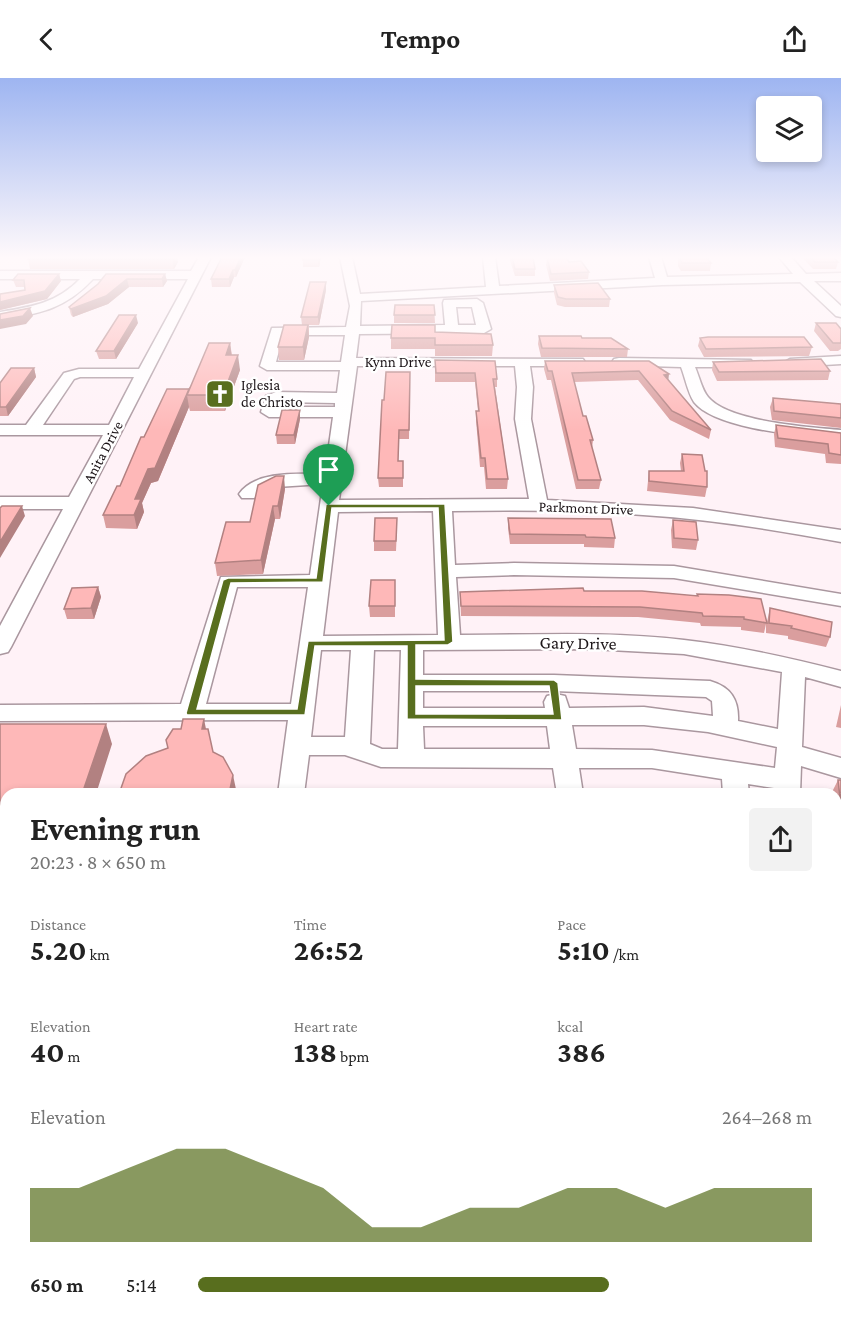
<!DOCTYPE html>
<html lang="en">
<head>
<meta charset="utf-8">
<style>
  body { margin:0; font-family:"Crimson Pro",serif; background:#f2f2f2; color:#222; height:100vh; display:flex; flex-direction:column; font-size:22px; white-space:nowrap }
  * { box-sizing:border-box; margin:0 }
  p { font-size:20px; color:#767676 }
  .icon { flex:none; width:33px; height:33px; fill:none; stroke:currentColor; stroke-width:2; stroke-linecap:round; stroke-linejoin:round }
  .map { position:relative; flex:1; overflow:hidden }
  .panel { position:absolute; left:0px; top:710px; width:842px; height:532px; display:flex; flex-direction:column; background:#fff; border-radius:18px 18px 0 0; box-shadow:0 3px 9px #0003 }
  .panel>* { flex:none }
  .controls { position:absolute; left:756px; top:18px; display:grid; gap:12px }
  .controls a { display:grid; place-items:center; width:66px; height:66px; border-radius:6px; background:#fff; box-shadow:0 3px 9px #0003; font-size:30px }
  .pin { position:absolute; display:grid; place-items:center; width:51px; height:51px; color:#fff; margin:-62px -26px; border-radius:50% 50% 50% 0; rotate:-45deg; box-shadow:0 0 6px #0007 }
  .pin .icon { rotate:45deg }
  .round { display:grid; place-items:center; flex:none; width:63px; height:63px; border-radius:6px; background:#f2f2f2 }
  .headline { display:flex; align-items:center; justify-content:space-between; height:102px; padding:0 30px }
  h1 { font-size:33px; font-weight:700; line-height:45px }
  .metrics { display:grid; grid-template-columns:repeat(3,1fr); gap:9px; height:102px; padding:6px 30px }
  .metrics div { display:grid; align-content:center }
  .metrics b { font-size:30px; font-weight:700 }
  .metrics small { font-size:16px; font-weight:400 }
  .metrics p { font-size:16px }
  .chart { height:168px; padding:12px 30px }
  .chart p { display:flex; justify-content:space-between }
  .chart svg { width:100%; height:108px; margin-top:6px; fill:#586e1e; opacity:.7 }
  ul { padding:0 30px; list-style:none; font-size:20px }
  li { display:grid; grid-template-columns:96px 72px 1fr; align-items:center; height:45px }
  li i { height:15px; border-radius:8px; background:#586e1e }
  header { display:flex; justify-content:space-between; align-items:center; height:78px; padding:0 30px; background:#fff; font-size:27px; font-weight:700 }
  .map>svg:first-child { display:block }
</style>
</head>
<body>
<header><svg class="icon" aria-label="back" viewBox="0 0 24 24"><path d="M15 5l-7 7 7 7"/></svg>Tempo<svg class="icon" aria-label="share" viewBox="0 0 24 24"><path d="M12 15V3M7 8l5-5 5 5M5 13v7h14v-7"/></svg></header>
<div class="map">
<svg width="841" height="1241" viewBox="0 0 841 1241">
  <rect width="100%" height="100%" fill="#fff2f7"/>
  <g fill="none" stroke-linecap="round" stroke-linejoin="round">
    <g stroke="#aa979f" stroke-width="3">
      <path id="minor" d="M199 179H211L11 569 8 574 0 576V548L63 431H0V419H69L103 357H0V347H26L64 295 79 291H139L188 201H93C64 232 40 235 0 242V234C31 229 57 225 80 201H0V193H191ZM80 299H134L109 347H43L74 301Z
        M340 179H352L360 216 486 209 483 179H495L499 208 655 200 649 179H661L667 199 793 196 779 179H791L806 196 841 195V203H814L841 228V239L836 238 800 204 662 207 361 223 360 248 445 247 443 225 444 222 477 221 483 225 491 251 484 255 359 256 356 280 583 281 585 284 583 287 578 288H530L533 309 531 341 547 422 693 430 841 452V464C775 452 709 441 643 437 579 432 515 432 452 433L455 487 514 485 674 488 841 516V528L674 500 514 497 456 499 460 557C534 557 610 553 684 562 737 568 790 580 841 593V609L805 599 802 669 841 680V700L801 688 800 716H774V710L748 706 749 716H723L722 701 652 690H579L583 716H557L553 690 381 689 345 677H309L304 716H278L288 642 0 643V627L181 626 221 499 310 497 323 406 277 409 254 420H242L239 416C256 392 299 396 325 396L333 339H269L261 334 266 318 276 314 337 315 340 292H267L260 288 272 250 346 249 350 228ZM456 229H472L476 247H458ZM283 257H345L341 284H276ZM357 288H515L517 309 515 341 529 421 339 422ZM279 324 335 325V329H278ZM433 433 438 557 323 558 338 434ZM237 509H308L291 626H206ZM591 571 684 576 782 594 778 651 738 643C739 622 731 609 710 603L554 597H423V572ZM321 572H351L345 659H311ZM374 572H401L398 671H382L370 666ZM423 613H554L706 619 712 623 713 638 644 629 569 630 565 618 556 616 547 618 544 624 545 630H423ZM572 647H644L708 654 777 669 775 690 652 672 576 671ZM423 648H547L550 671H424Z
        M841 278V286L790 289 783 285 790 281Z
        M619 280 751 282 753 285 746 289H695C699 298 702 312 708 319 728 344 810 349 841 352V362C807 358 716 352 694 324 688 315 685 299 681 289L614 287 612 284 614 281Z
        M836 794 841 796V822L836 820Z
        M0 830H6V856H0Z
        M0 883H6V911H0Z
        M0 946 6 948V980L0 978Z
        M6 1011V1060L0 1063V1014Z
        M836 1149 841 1151V1208L836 1206Z
        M6 1236H48L47 1241H5Z
        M88 1236H130L129 1241H87Z
        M160 1236H202L200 1241H158Z
        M210 1236H252L251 1241H209Z
        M316 1236H358V1241H316Z
        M645 1236H687L688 1241H646Z"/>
    </g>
    <use href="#minor" fill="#fff" fill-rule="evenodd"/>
  </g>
  <path fill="#da9e9e" d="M30 179H177L178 184 174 191H30L28 181Z
    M222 179H245L236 199H234L230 209H212L211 201Z
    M304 179H321L319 189H303V182Z
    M509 179H533L535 191V198H515Z
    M547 179 569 184 589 194 588 201 550 203 546 187Z
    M678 179H706L711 185 710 193H681L678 188Z
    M802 179H833L838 184 836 191H813Z
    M59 196 61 203 47 221 0 232V216L25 212V209H16L13 202Z
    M165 196 167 203 163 209H129L108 226 73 239 71 237 69 229 98 206Z
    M554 207 610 221 609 229H565L557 227 554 215Z
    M326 212 319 247H309V259L304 282H279L278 269 302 247 301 239Z
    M434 227 435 245H394V237Z
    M138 245 116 281H99L96 273Z
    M816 245 841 251V271L838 273H830L814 253Z
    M435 254 493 267 492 278H435V271H391V260Z
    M539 258 582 260 628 271 627 279H541L538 266Z
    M700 260 812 269 809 278 704 279 698 268Z
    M230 265 232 277 240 292 225 333H190L189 329 158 403 151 405 142 425 144 434 137 451 106 450 103 437 120 408 144 359Z
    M435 282 497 301V309H495L508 401 507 411H486L484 389H480L476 342V333H478L475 304H435Z
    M545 283H649L668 302 711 352 709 361 670 342 638 302 574 304 583 338 593 362 592 370 601 402 599 411H576L551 302H547L544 291Z
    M713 284 830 293 828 302 717 303 712 292Z
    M34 290 36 299 8 338H0V305Z
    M410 294 409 361H399L398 383H403V409H379L378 400 384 322Z
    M773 320 841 326V350L772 342 770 329Z
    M300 341 295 366H277L276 357Z
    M776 347 841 355V386L826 385 825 376 775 369 774 356Z
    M682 376 707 409 705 419 647 413 649 393H681L680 385Z
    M285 411 280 441H275L263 496 217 498 215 485Z
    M508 440 615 460 614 470 584 469V466H510L508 450Z
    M673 442 698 462 696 472 672 470 671 452Z
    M397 450 396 473H374V463Z
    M395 502V539H370L369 528Z
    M98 509 101 519 94 541H67L64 531Z
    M584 513 697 518V516L767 544 770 530 830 559 826 569 788 561V558L766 555V546L764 555 741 552V549L701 548 700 545 638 539 461 538 460 514Z
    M841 627V650L836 649Z
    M0 646 112 666 6 716V815L0 829Z
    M838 702H841V747L837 746 836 735V716H833V712Z
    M836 861 841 866V913H838L836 911Z
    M722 1236H836L841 1241H723Z"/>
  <path fill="#b28181" d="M174 179H177L178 184 174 191 172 181Z
    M241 179H245L236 199 235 192Z
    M319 179H321L319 189 318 182Z
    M233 192 234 199 230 209 229 201Z
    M59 196 61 203 47 221 0 232V224Z
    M165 196 167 203 163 209 162 201Z
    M127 201 129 209 108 226 73 239 71 231Z
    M326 204V212L319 247 318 239Z
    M30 230 33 238 26 246 0 251V242Z
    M136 237 138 245 116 281 114 273Z
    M308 247 309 259 304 282 303 269Z
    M230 265 232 281 226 277Z
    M238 277 240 292 225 333 223 317Z
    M34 290 36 299 8 338 6 329Z
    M669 296 668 305 664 297Z
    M187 317 189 329 158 403 151 405 142 425 144 434 137 451 134 437 135 421 148 391 170 353Z
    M300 332V341L295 366 294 357Z
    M284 398 285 411 280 441 278 428Z
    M22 428 25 438 0 480V464Z
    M273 428 275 441 263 496 261 482Z
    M98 509 101 519 94 541 91 530Z
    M204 641 208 661 202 651Z
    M106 646 112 666 96 716H82Z
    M233 697 237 716H229Z
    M0 790 6 802V815L0 829Z"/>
  <path fill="#feb8b8" stroke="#b28181" stroke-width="1.5" d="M30 179H174L172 181H28Z
    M222 179H241L235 192H233L229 201H211Z
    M304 179H319L318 182H303Z
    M512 179H533L535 191H515Z
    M547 179H566L569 184 581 183 589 194 551 196Z
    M679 179H706L711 185H682Z
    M810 179H833L838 184H815Z
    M18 196H59L45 213 0 224V216L25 212 24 202H13Z
    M106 196H165L162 201H127L106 218 71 231 69 229 98 206Z
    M310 204H326L318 239H301Z
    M598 205 610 221H566L558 219 554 207Z
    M395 227H434L435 237H394Z
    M30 230 23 238 0 242V236Z
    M119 237H136L114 273H96Z
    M816 245H836L841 251V265H833Z
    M284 247H308L303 269H278Z
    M392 247H435V254L491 256 493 267H435V260H391Z
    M539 258H581L582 260H611L628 271 542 270Z
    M708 259H804L812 269 706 271 700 260Z
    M209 265H230L226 277H238L223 317H187Z
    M821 281 830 293 719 294 713 284Z
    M435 282 495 283 497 301H493L508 401H487L485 380H481L476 333H479L475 295H436Z
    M545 283H649L669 296 664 297 711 352 672 333 639 293 572 295 583 338H586L593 362H590L601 402H578L552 293H548Z
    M11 290H34L6 329H0V305Z
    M386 294H410L409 352H399L398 383H403V400H378L382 322H384Z
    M167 311H189L155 390 148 391 135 421H141L134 437H103L117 408H120L141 359H144Z
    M773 320 841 326V340L774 333Z
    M282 332H300L294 357H276Z
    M776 347 841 355V377L829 375 828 366 778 360Z
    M682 376 702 377 705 393H707V409L649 403V393H684Z
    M276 398H284L278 428H273L261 482 215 485 226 444H250L258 407Z
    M2 428H22L0 464V430Z
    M375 440H397L396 463H374Z
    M508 440 611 441 615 460 586 459 585 457 510 456Z
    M673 442 696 444 698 462 674 460Z
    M371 502H395V528H369Z
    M98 509 91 530 64 531 72 510Z
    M583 510 584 513H642L698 518 697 516 729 517 761 521 767 545 744 541V539L703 538 702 535 640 529 461 528 460 514Z
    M770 530 832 544 830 559 791 550 792 548 769 545Z
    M183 641H204L202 651H208L213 674 223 679 233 697 229 716H119L126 696 146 678 168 670 166 662 173 651H181Z
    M0 646H106L82 716H6V788H0Z
    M838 702H841V728Z
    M836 861 841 866V900L836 895Z
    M836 1210H841V1241H737L736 1236H836Z"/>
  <linearGradient id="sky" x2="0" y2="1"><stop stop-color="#9eb5f1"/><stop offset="0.51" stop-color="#fff9fb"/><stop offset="1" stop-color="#fff9fb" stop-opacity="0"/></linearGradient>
  <rect width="841" height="352" fill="url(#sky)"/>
  <path fill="#586e1e" stroke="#fff" stroke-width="1.5" fill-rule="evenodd" d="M326 426H445L453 564 448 567H416V601L554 602 558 605 562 642 407 641V568H315L305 637H187L186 635 223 502 228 500H316ZM332 430H438L444 562 308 563 297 631H197L231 505 323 504ZM416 608H549L553 636H416Z"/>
  <defs>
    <g id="church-square" transform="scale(1.5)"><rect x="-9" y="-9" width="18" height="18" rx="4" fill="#586e1e" stroke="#fff"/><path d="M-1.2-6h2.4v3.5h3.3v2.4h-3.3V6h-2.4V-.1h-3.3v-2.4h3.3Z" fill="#fff"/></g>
  </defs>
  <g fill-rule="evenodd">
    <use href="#church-square" x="220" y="316"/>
  </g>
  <g text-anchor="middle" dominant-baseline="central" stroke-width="5" stroke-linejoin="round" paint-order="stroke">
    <g font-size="15" fill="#1d1619" stroke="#fff">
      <text x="398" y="284">Kynn Drive</text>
      <text transform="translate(103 374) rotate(-62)">Anita Drive</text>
      <text transform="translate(586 430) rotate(2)">Parkmont Drive</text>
    </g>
    <g font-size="15" fill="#1d1619" stroke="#fff" text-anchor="start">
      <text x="241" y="307">Iglesia<tspan x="241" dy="17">de Christo</tspan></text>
    </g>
    <g font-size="18" fill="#1d1619" stroke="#fff">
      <text transform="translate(578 565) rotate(1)">Gary Drive</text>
    </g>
  </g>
</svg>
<div class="controls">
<a><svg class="icon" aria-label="layers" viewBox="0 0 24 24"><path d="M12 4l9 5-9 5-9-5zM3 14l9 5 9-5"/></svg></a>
</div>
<div class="pin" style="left:329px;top:428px;background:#1e9e55"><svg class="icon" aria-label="arrive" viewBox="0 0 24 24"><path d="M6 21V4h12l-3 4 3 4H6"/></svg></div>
<section class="panel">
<div class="headline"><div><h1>Evening run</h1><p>20:23 · 8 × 650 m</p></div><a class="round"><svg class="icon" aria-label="share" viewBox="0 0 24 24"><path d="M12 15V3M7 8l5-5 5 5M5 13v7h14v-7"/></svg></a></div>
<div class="metrics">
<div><p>Distance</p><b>5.20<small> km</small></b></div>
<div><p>Time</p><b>26:52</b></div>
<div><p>Pace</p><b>5:10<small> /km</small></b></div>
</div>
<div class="metrics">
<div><p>Elevation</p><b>40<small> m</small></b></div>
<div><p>Heart rate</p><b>138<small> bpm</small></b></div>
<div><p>kcal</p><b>386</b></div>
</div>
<div class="chart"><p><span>Elevation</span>264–268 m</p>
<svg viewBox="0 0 160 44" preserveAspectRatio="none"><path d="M0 44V22L10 22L20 14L30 6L40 6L50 14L60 22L70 38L80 38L90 30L100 30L110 22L120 22L130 30L140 22L150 22L160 22V44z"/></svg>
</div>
<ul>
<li><b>650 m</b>5:14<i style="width:67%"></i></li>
</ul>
</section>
</div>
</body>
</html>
